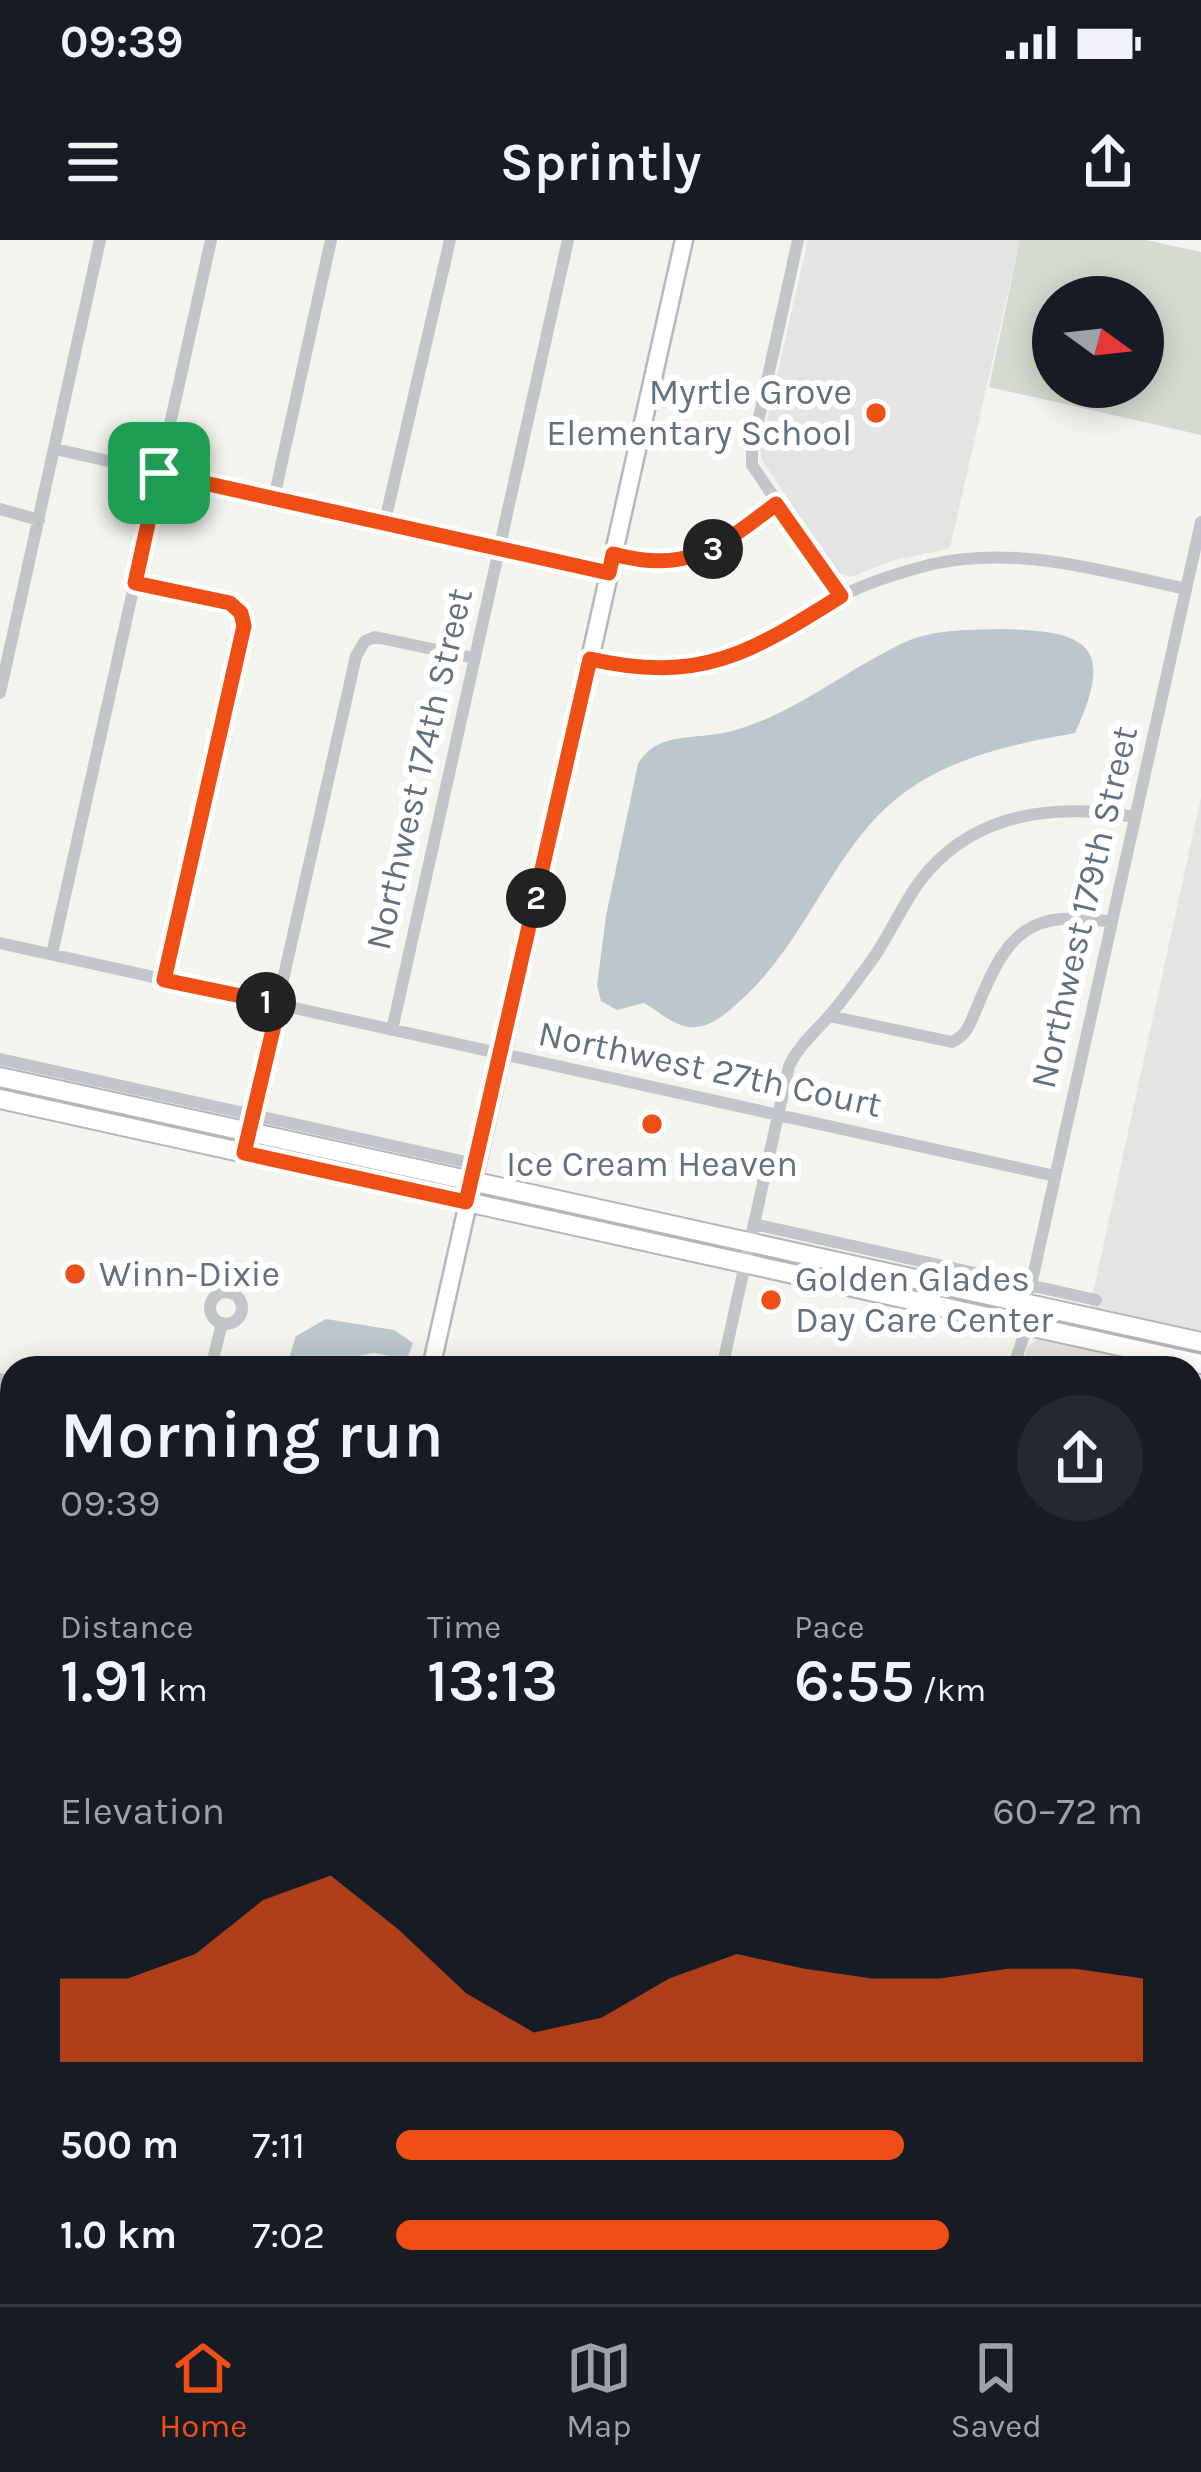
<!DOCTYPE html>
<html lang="en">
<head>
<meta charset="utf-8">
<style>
  body { margin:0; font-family:Karla,sans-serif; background:#242831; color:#f1f3f6; height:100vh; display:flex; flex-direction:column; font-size:45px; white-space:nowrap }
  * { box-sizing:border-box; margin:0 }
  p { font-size:39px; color:#9ea1a6 }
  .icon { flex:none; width:66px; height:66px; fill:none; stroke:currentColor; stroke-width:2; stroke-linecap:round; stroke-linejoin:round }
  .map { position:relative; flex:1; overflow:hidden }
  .panel { position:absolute; left:0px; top:1116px; width:1203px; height:948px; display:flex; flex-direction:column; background:#171b24; border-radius:36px 36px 0 0; box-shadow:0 6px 30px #0003 }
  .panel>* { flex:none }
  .needle { width:78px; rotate:105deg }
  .buttons { position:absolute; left:1032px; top:36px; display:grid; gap:24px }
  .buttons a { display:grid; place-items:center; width:132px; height:132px; border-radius:50%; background:#171b24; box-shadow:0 6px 30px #0003; font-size:60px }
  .pin { position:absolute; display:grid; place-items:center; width:102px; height:102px; color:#fff; margin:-51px; border-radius:24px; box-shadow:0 6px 18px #0006 }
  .km { position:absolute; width:60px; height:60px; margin:-30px; border-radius:50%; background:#222; color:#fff; font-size:33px; line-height:60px; text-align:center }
  .round { display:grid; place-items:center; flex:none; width:126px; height:126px; border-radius:63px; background:#242831 }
  .headline { display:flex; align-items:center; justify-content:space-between; height:204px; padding:0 60px }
  h1 { font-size:66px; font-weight:600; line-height:90px }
  .metrics { display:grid; grid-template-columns:repeat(3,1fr); gap:18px; height:204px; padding:12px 60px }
  .metrics div { display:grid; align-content:center }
  .metrics b { font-size:60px; font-weight:600 }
  .metrics small { font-size:33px; font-weight:400 }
  .metrics p { font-size:33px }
  .chart { height:336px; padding:24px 60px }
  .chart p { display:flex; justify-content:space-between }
  .chart svg { width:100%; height:216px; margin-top:12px; fill:#ef4f14; opacity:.7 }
  ul { padding:0 60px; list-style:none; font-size:39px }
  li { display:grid; grid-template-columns:192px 144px 1fr; align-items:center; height:90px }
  li i { height:30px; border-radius:15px; background:#ef4f14 }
  .status { display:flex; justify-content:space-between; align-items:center; height:84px; padding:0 60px; background:#171b24; direction:ltr }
  .status svg { height:33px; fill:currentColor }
  header { display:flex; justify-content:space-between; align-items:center; height:156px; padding:0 60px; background:#171b24; font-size:54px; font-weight:600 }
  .tabs { display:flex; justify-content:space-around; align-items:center; height:168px; border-top:3px solid #363941; background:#171b24; font-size:33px; color:#9ea1a6 }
  .tabs a { display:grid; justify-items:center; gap:6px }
  .tabs .selected { color:#ef4f14 }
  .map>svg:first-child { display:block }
</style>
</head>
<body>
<div class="status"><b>09:39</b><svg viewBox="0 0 49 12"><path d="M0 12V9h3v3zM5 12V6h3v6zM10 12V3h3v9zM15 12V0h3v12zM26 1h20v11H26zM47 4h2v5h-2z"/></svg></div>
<header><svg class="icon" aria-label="menu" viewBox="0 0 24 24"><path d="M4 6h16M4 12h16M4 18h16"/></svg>Sprintly<svg class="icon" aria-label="share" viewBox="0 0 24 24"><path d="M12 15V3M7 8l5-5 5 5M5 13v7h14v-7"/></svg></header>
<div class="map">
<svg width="1201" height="2064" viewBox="0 0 1201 2064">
  <rect width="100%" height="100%" fill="#f4f4ef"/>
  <path fill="#e4e5e3" d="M808 0H1020L950 308 895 320 850 337 837 332 762 220 760 210Z
    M1201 557V1091L1090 1067Z
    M1039 1098 1173 1128H1023L1028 1107Z
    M1191 1132 1201 1134V1245L1191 1243Z"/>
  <path fill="#d4dbd0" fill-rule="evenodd" d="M1020 0H1146L1201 12V195L989 147ZM1053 57H1143V147H1053Z"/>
  <path fill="#bbc7cc" d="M1002 389C1085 391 1117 403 1075 493 1009 505 942 518 889 565 830 618 804 704 740 761 729 771 716 783 702 786 679 792 662 773 644 763L617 770 601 761 597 746 606 676 638 524C656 491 696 500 728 492 796 475 848 427 910 400 938 389 972 390 1002 389Z
    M326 1079 394 1090 413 1103 407 1119 374 1113 357 1116 352 1128H286L296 1096Z
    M12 1598V1933L0 1924V1658Z"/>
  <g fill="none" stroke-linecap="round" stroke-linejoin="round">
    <g stroke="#b4b9be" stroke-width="21">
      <path id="secondary" d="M431 1128 684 0
        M0 1999 12 2002
        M0 2018 12 2021
        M157 2052 207 2064
        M241 2052 311 2064
        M223 2064 225 2052"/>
    </g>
    <g stroke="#b3b7bb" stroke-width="22">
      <path id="primary" d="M0 837 1201 1102
        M0 859 1201 1124"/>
    </g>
    <path stroke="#c2c6c9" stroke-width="12" d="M798 0 752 209V225L841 356
      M55 209 609 333
      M274 258 331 0
      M0 269 39 280
      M385 281 450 0
      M613 315C689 334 717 308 776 264
      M135 343 230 363 241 373 245 386 164 739
      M590 419C635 429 680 433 726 420 768 408 801 379 838 358 867 342 901 332 933 324 1018 305 1103 331 1186 349
      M0 453 100 0
      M0 703 1055 936
      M52 714 211 0
      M829 776 952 802C968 795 971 781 978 765 1008 691 1030 669 1112 682
      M392 790 568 0
      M0 819 475 924
      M244 913 356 416 365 401 375 397 475 418
      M754 984 1096 1060
      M210 1068a16 16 0 1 1 32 0a16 16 0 1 1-32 0Z
      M1021 1062 1031 1045 1201 282
      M724 1119 789 826C799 805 814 793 829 776 843 760 856 742 869 724 891 695 904 658 929 630 983 570 1061 564 1135 577
      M211 1128 222 1083
      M1013 1128 1027 1086
      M0 1139 12 1142
      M0 1210 12 1212
      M1191 1307 1201 1309
      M0 1319 12 1322
      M0 1429 12 1432
      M1191 1691 1201 1694
      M1191 1807 1201 1761
      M1191 1983 1201 1985
      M995 2052 1030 2064
      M3 2064 12 2028
      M585 2064 587 2052
      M804 2064 807 2052
      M1106 2064 1109 2052"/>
    <use href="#secondary" stroke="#fff" stroke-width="16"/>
    <use href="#primary" stroke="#fff" stroke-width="18"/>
  </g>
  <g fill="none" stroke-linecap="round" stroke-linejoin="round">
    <g stroke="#fff" stroke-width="24">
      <path id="route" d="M159 233 609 333 613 314C689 334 718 308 776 264L841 356C750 413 701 444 590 419L466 962 244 913 279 764 164 740 244 386 241 373 230 363 135 343Z"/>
    </g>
    <use href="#route" stroke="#ef4f14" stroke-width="15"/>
  </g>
  <g fill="#ef4f14" stroke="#fff" stroke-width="4.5">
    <circle cx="876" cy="173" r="12"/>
    <circle cx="652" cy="884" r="12"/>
    <circle cx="75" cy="1034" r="12"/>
    <circle cx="771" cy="1060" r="12"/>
  </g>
  <g text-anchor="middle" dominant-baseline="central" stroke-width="12" stroke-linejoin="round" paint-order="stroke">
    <g font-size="36" fill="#607282" stroke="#fff" text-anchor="start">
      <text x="852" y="152" text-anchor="end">Myrtle Grove<tspan x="852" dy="41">Elementary School</tspan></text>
      <text x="652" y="924" text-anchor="middle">Ice Cream Heaven</text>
      <text x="99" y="1034">Winn-Dixie</text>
      <text x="795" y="1039">Golden Glades<tspan x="795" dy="41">Day Care Center</tspan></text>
    </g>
    <g font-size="36" fill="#607282" stroke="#fff">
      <text transform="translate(419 529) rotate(-77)">Northwest 174th Street</text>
      <text transform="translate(1084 667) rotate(-77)">Northwest 179th Street</text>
      <text transform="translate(710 829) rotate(12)">Northwest 27th Court</text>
    </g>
  </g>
</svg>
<div class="buttons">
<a><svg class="needle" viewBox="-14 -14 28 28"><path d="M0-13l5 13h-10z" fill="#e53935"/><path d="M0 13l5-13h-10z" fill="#9ea1a6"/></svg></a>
</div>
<div class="pin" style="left:159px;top:233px;background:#1e9e55"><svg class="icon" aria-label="arrive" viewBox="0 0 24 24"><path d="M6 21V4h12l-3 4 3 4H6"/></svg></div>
<b class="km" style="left:266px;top:762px">1</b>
<b class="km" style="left:536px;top:658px">2</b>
<b class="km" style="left:713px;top:309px">3</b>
<section class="panel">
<div class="headline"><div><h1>Morning run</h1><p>09:39</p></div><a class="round"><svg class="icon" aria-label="share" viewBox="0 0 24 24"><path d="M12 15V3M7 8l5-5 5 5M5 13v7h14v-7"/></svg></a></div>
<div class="metrics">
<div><p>Distance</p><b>1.91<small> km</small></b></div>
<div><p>Time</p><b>13:13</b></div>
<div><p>Pace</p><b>6:55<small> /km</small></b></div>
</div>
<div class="chart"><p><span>Elevation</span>60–72 m</p>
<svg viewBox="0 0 160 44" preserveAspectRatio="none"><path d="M0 44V27L10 27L20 22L30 11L40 6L50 17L60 30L70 38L80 35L90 27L100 22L110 25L120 27L130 27L140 25L150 25L160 27V44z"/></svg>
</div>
<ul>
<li><b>500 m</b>7:11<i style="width:68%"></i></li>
<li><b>1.0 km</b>7:02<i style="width:74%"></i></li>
</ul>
</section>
</div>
<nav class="tabs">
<a class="selected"><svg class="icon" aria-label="home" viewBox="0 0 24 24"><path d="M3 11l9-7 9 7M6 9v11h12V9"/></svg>Home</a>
<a><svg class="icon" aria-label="map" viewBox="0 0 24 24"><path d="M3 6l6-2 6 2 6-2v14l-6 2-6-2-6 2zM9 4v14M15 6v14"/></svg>Map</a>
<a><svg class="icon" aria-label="saved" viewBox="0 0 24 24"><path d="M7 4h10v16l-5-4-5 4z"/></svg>Saved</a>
</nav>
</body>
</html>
